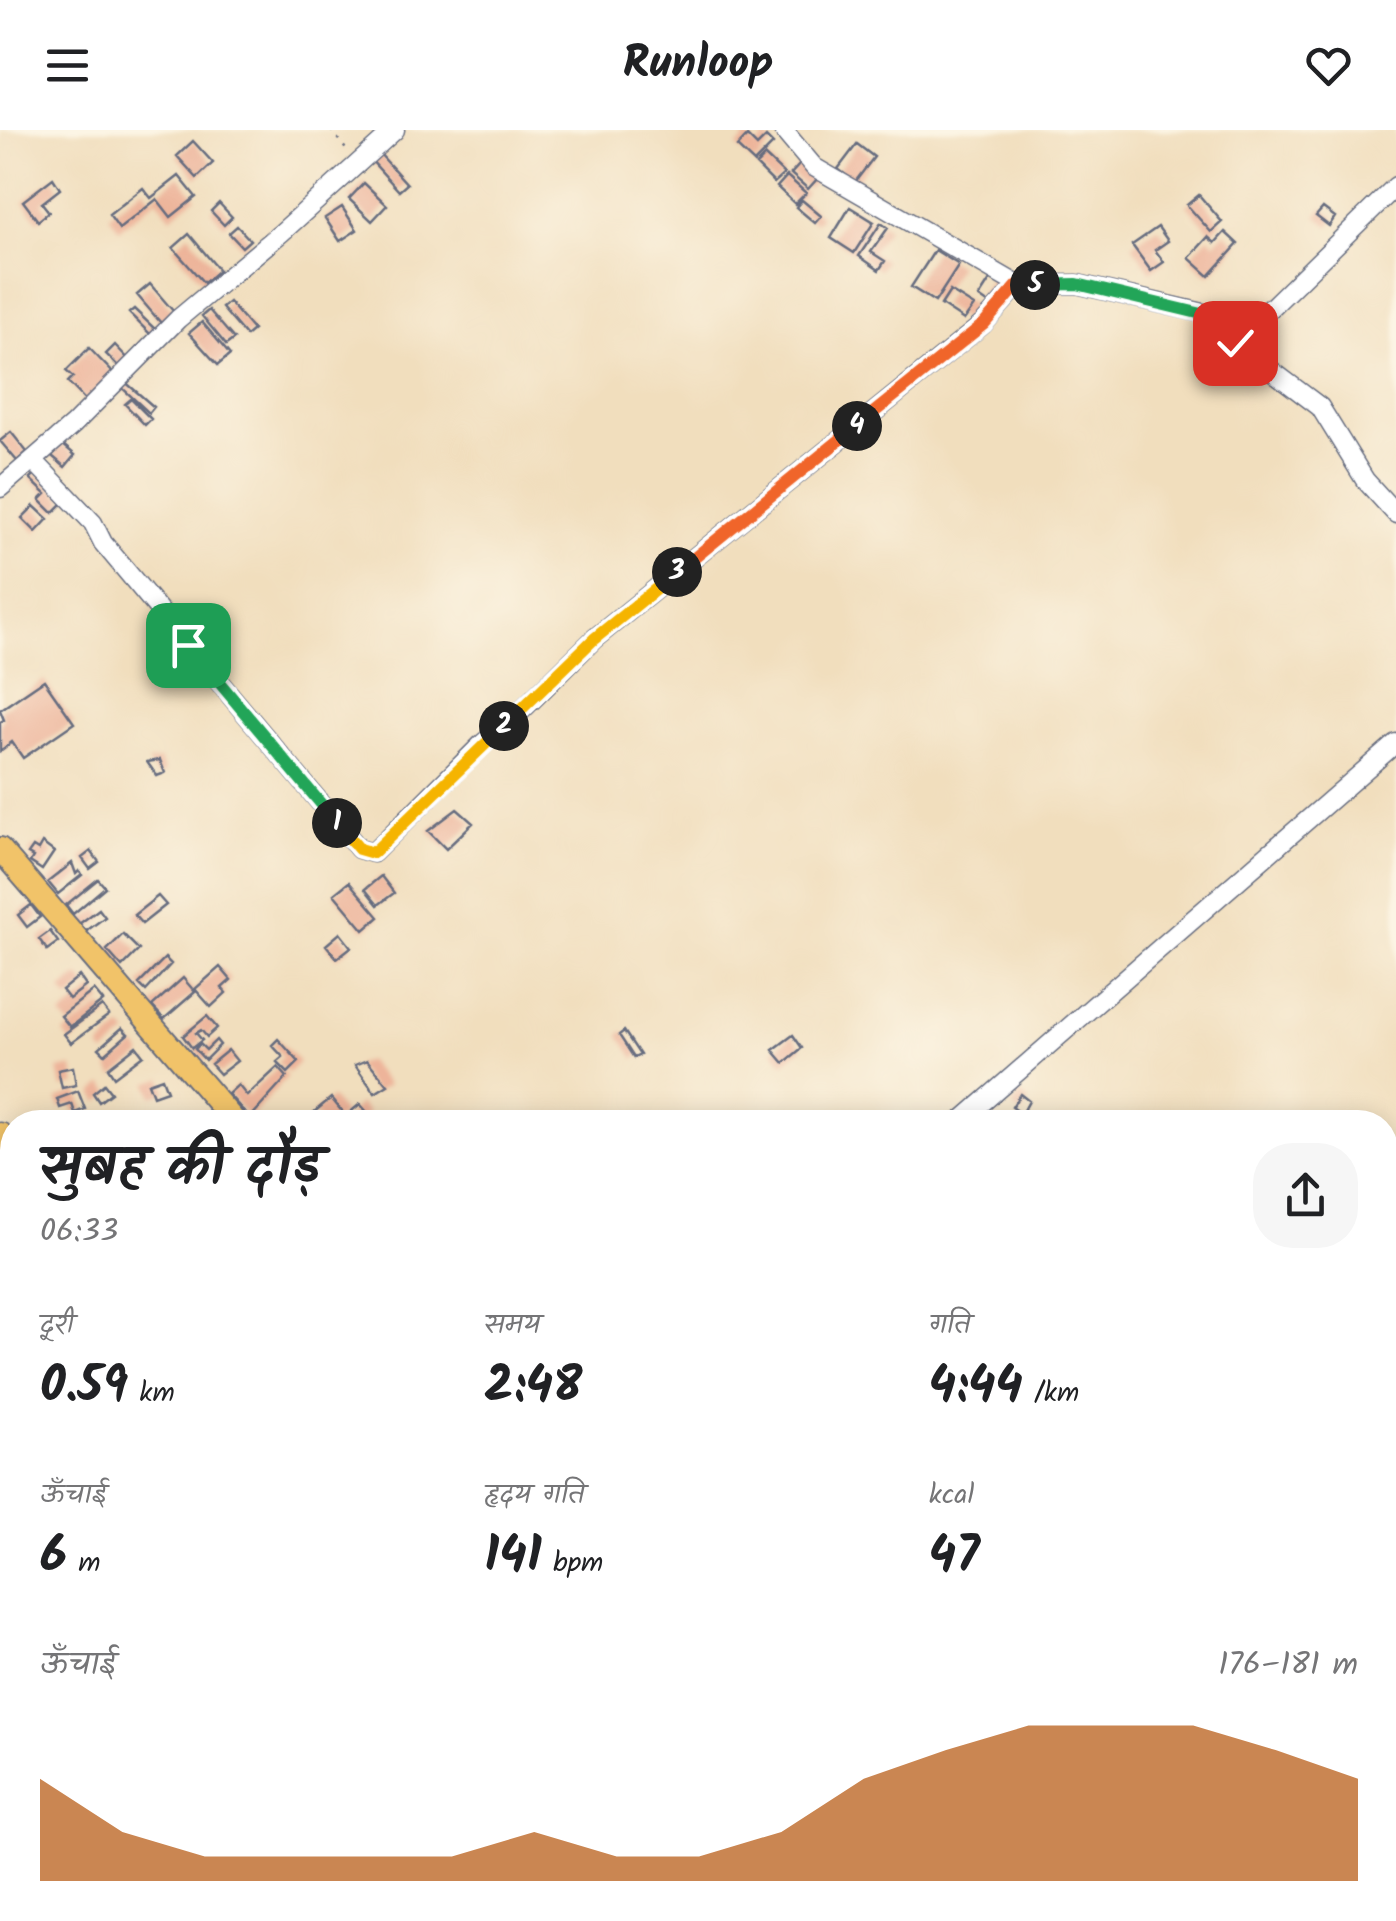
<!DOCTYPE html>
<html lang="hi">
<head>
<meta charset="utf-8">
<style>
  body { margin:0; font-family:Kalam,"Playpen Sans Deva",sans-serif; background:#f6f6f6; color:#202124; height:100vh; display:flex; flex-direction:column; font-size:38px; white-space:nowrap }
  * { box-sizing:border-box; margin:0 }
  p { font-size:32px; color:#757577 }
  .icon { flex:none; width:55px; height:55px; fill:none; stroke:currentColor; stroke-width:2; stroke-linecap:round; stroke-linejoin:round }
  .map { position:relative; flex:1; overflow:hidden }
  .details { position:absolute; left:0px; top:980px; width:1398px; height:812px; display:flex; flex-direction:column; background:#fff; border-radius:40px 40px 0 0; box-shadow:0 5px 25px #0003 }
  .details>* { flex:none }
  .pin { position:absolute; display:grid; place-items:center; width:85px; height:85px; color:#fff; margin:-42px; border-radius:20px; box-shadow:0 5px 15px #0006 }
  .km { position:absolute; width:50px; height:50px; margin:-25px; border-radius:50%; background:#222; color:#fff; font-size:28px; line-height:50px; text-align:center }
  .round { display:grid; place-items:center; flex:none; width:105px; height:105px; border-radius:40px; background:#f6f6f6 }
  .head { display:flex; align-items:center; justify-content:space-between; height:170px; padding:0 40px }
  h1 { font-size:55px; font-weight:600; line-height:75px }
  .metrics { display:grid; grid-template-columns:repeat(3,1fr); gap:15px; height:170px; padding:10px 40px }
  .metrics div { display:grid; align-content:center }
  .metrics b { font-size:50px; font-weight:600 }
  .metrics small { font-size:28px; font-weight:400 }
  .metrics p { font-size:28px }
  .chart { height:280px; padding:20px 40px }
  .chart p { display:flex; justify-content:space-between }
  .chart svg { width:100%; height:180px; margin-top:10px; fill:#b45309; opacity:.7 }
  header { display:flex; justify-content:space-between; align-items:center; height:130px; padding:0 40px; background:#fff; font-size:45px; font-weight:600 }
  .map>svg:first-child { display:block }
</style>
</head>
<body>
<header><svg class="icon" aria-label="menu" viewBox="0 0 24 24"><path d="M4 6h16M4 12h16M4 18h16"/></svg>Runloop<svg class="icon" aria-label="heart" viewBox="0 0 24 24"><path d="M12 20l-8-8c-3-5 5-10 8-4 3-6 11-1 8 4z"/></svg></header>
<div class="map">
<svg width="1396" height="1791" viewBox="0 0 1396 1791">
  <rect width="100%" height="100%" fill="#fcf5e5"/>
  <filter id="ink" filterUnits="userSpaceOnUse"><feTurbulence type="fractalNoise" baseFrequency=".01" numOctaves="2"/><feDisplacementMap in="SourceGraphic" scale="20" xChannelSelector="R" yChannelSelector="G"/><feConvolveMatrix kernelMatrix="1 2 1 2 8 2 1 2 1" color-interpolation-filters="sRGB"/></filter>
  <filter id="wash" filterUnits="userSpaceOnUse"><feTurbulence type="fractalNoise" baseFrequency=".0048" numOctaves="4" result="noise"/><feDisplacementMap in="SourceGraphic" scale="40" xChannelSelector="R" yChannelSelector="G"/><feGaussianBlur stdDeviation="2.25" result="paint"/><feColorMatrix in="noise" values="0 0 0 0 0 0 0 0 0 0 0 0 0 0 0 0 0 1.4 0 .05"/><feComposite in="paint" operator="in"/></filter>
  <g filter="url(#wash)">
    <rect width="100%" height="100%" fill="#f1debd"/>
    <g id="blocks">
      <path fill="#edb49a" d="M747 6 757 16 766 7 773 14 754 33 737 17Z
        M193 11 213 33 197 48 177 26Z
        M857 14 874 27 855 52 838 39Z
        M379 23 407 54 399 61 371 30Z
        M765 26 784 44 774 53 756 35Z
        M800 34 817 49 808 59 791 44Z
        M179 46 196 67 171 87 157 69 119 99 109 85 143 58 151 68Z
        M787 46 806 63 795 74 777 57Z
        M53 48 60 59 42 73 49 82 38 91 23 71Z
        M364 53 387 75 372 91 349 69Z
        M1199 65 1222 92 1211 102 1187 75Z
        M802 70 821 86 815 93 796 77Z
        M219 73 232 87 224 95 211 81Z
        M342 77 357 100 340 111 325 88Z
        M850 77 874 92 854 123 831 108Z
        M1323 78 1335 87 1329 96 1316 86Z
        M881 93 888 98 871 122 885 131 879 140 859 126Z
        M237 96 250 110 242 117 229 103Z
        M1158 97 1168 111 1155 120 1164 132 1151 141 1132 115Z
        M1225 102 1238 114 1209 146 1189 128 1208 107 1215 113Z
        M189 104 219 140 204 153 173 118Z
        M935 120 959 135 935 172 911 157Z
        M992 147 1005 156 992 176 979 167Z
        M150 154 174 182 161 193 137 165Z
        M950 161 974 176 964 190 941 175Z
        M229 172 253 200 246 206 222 178Z
        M134 179 157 201 152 206 129 183Z
        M209 180 234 209 226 215 202 186Z
        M202 192 230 225 218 235 189 203Z
        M115 215 131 232 122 240 106 224Z
        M89 218 115 245 87 272 68 252 73 247 66 241Z
        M123 250 154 277 149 283 119 255Z
        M131 269 151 289 145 295 125 274Z
        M11 302 27 322 17 331 0 311Z
        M62 314 75 325 65 337 52 326Z
        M36 343 65 371 53 383 40 370 46 364 30 349Z
        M34 376 48 389 36 402 22 388Z
        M44 550 74 593 23 628 12 612 0 621V592L4 590 0 580Z
        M160 630 165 643 157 646 147 632Z
        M457 679 473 693 446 719 428 701Z
        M42 713 54 722 42 740 30 732 33 727 28 724 33 717 38 720Z
        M91 721 99 732 90 739 82 728Z
        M72 733 76 744 79 741 82 745 58 764 48 752Z
        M381 746 394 763 378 775 365 759Z
        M98 749 105 757 73 784 66 775Z
        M349 752 379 787 364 800 334 764Z
        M158 766 166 775 142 794 134 785Z
        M31 775 40 787 27 797 18 785Z
        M99 779 105 787 85 802 79 794Z
        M50 801 58 812 47 820 39 809Z
        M340 803 351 817 337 828 326 815Z
        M123 804 139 820 122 837 107 820Z
        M165 828 171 834 146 861 139 854Z
        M220 837 231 850 222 858 226 863 211 877 195 859Z
        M79 846 86 856 69 869 62 860Z
        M183 848 195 862 164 889 152 876Z
        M94 860 103 871 70 897 61 886Z
        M102 876 109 885 71 913 64 904Z
        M207 886 217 898 207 907 201 900 196 903 202 910 192 918 183 906Z
        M122 898 128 904 105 924 99 918Z
        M624 901 640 925 634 928 619 905Z
        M793 905 802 918 784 933 773 920Z
        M278 909 299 932 288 943 277 932 283 927 272 915Z
        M216 910 220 915 205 930 195 919 200 914 206 920Z
        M136 916 143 925 114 947 108 938Z
        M228 920 237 931 220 944 211 934Z
        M367 930 388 955 375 963 355 935Z
        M73 937 76 955 62 958 58 940Z
        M278 937 287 947 250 988 228 964 238 955 247 966Z
        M162 948 167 961 153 966 148 953Z
        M104 954 111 963 99 972 93 963Z
        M78 961 85 979 75 983 72 974 60 978 57 969Z
        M1020 964 1029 971 1022 984 1012 977Z
        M331 968 344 984 334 992H321L313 983Z
        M360 974 368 983 356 992 348 984Z
        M97 1780H119L120 1783 102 1791Z
        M125 1780H158L161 1787 152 1791H115L128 1785Z"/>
    </g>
  </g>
  <g filter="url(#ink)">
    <use href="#blocks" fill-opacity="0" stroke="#666c7f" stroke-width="2.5"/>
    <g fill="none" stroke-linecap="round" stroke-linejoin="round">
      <g stroke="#666c7f" stroke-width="21">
        <path id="minor" d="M783 0 814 37 1018 155 1077 154 1203 183 1235 213 1396 56
          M1235 213 1320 277 1365 350 1396 384
          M33 330 93 393 103 413 359 719 373 723 481 615 519 583 594 509 983 194 1018 155
          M0 358 73 295 178 189 281 103 395 0
          M960 992 1396 613
          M0 1216 12 1206
          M1385 1600 1396 1592
          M0 1675 12 1670
          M761 1780 762 1791
          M1087 1791 1104 1780"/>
      </g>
      <g stroke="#666c7f" stroke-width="26">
        <path id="major" d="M0 719 235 992
          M929 1780 940 1791"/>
      </g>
      <g stroke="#666c7f" stroke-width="31">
        <path id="highway" d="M0 1007 12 1056
          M0 1078 12 1125
          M169 1780 172 1791
          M197 1780 200 1791"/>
      </g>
      <path stroke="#666c7f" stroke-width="2.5" stroke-dasharray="2.5 8" stroke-linecap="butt" d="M331 0 348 22"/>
      <use href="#minor" stroke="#fff" stroke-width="18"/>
      <use href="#major" stroke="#f1c369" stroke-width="22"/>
      <use href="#highway" stroke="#f1c369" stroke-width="28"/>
    </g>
  </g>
  <g fill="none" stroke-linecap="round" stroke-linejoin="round" filter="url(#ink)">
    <g stroke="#fff" stroke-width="20">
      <path id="split-1" d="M188 515 337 693"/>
    </g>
    <g stroke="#fff" stroke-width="20">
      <path id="split-2" d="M337 693 359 719 373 723 504 596"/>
    </g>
    <g stroke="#fff" stroke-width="20">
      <path id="split-3" d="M504 596 594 509 677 442"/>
    </g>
    <g stroke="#fff" stroke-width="20">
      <path id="split-4" d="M677 442 857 296"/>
    </g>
    <g stroke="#fff" stroke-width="20">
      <path id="split-5" d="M857 296 984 194 1018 155H1035"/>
    </g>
    <g stroke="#fff" stroke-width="20">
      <path id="split-6" d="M1035 155 1077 154 1202 184 1235 213"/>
    </g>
    <use href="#split-1" stroke="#22a559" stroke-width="12"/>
    <use href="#split-2" stroke="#f5b400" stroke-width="12"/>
    <use href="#split-3" stroke="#f5b400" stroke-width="12"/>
    <use href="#split-4" stroke="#f0652b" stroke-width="12"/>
    <use href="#split-5" stroke="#f0652b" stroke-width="12"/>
    <use href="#split-6" stroke="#22a559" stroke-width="12"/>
  </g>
</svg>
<div class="pin" style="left:188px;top:515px;background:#1e9e55"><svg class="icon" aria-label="arrive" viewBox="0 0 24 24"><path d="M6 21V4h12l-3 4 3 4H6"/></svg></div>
<div class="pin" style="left:1235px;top:213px;background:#d93025"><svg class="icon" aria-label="check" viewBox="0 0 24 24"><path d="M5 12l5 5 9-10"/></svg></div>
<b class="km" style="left:337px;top:693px">1</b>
<b class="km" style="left:504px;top:596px">2</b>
<b class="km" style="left:677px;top:442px">3</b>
<b class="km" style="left:857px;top:296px">4</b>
<b class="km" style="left:1035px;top:155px">5</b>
<section class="details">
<div class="head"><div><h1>सुबह की दौड़</h1><p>06:33</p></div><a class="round"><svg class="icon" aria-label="share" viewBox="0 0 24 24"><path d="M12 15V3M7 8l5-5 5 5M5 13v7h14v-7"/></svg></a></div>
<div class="metrics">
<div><p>दूरी</p><b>0.59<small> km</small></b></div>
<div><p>समय</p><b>2:48</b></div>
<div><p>गति</p><b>4:44<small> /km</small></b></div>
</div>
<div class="metrics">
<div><p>ऊँचाई</p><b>6<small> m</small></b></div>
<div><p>हृदय गति</p><b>141<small> bpm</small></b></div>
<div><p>kcal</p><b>47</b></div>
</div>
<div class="chart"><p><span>ऊँचाई</span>176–181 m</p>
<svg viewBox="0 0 160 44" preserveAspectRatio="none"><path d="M0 44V19L10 32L20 38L30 38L40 38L50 38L60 32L70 38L80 38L90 32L100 19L110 12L120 6L130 6L140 6L150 12L160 19V44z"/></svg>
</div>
</section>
</div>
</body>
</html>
